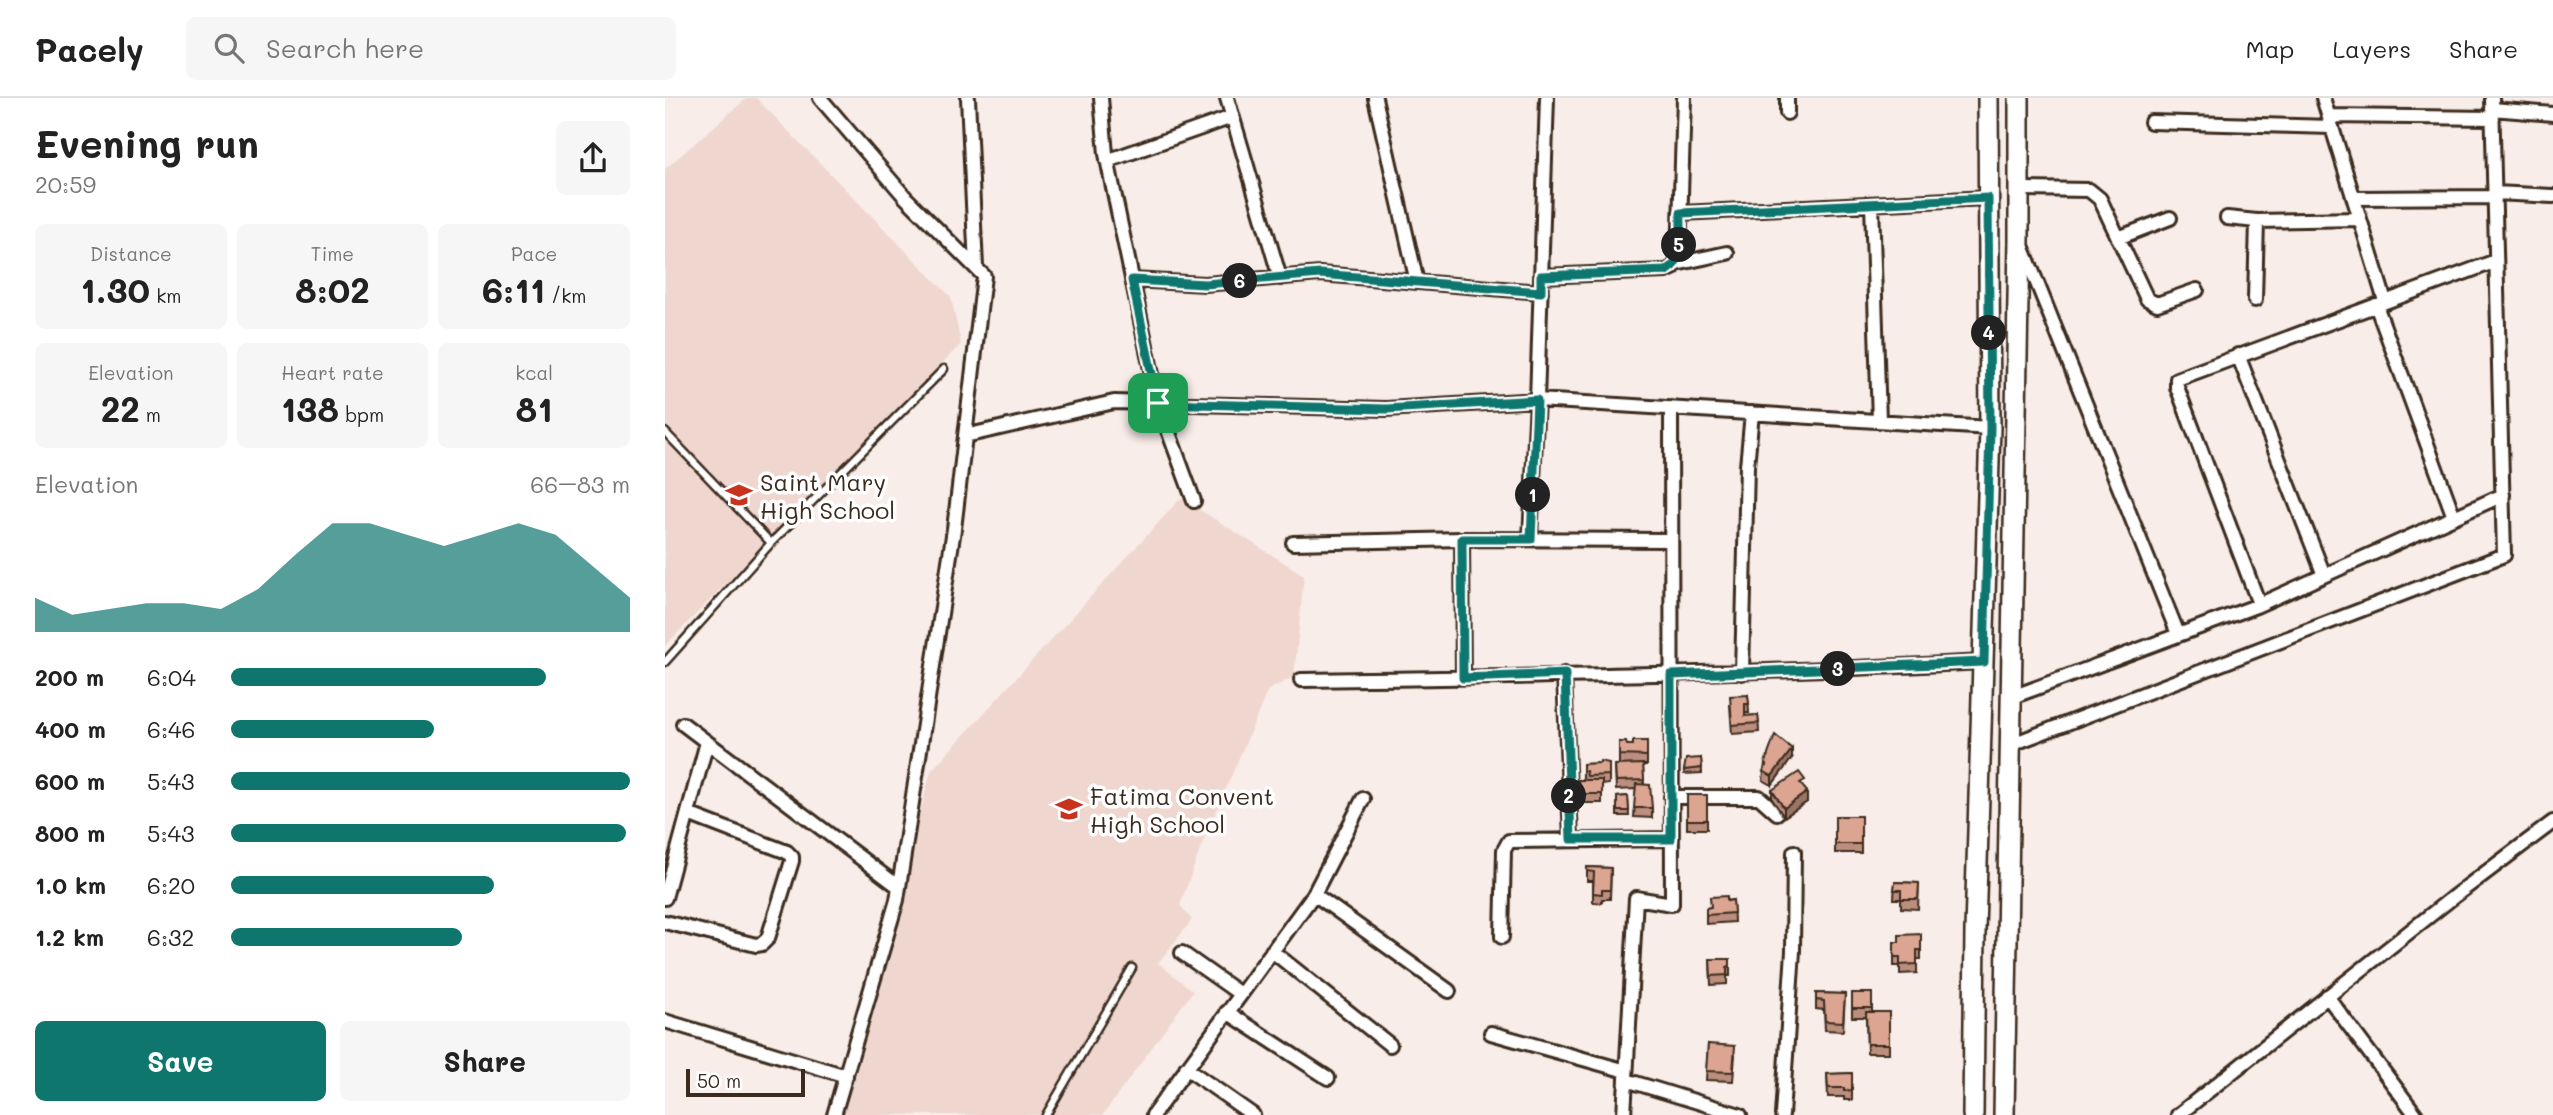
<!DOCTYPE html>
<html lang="en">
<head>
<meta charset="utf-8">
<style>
  body { margin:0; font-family:Mali,sans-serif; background:#f6f6f6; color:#222; height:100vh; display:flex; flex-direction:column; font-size:26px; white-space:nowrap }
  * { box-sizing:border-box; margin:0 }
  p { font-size:23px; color:#767676 }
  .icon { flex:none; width:38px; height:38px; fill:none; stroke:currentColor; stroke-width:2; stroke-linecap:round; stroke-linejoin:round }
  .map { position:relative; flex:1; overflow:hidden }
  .panel { display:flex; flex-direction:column; background:#fff; width:665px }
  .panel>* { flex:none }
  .scale { position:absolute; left:21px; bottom:18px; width:119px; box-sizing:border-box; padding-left:7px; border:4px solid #3b2a1e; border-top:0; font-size:19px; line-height:24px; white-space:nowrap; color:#3b2a1e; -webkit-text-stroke:5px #fff; paint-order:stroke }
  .pin { position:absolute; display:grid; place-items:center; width:60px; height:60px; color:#fff; margin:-30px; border-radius:14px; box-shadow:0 4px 10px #0006 }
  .km { position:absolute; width:35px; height:35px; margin:-18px; border-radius:50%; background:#222; color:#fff; font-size:19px; line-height:35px; text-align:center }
  .round { display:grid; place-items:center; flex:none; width:74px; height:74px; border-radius:10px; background:#f6f6f6 }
  .summary { display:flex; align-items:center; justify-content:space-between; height:119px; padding:0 35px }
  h1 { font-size:38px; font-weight:800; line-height:52px }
  .metrics { display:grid; grid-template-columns:repeat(3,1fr); gap:10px; height:119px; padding:7px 35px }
  .metrics div { display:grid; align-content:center; border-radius:10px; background:#f6f6f6; text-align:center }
  .metrics b { font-size:35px; font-weight:800 }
  .metrics small { font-size:19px; font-weight:400 }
  .metrics p { font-size:19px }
  .chart { height:196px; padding:14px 35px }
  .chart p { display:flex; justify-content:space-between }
  .chart svg { width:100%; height:126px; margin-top:7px; fill:#0f766e; opacity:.7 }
  .action { display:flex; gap:14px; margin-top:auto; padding:14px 35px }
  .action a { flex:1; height:80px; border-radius:10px; background:#0f766e; color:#fff; font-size:28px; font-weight:800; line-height:80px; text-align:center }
  .action a+a { background:#f6f6f6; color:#222 }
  ul { padding:0 35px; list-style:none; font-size:23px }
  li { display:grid; grid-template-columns:112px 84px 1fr; align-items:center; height:52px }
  li i { height:18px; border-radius:9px; background:#0f766e }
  header { display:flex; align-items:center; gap:42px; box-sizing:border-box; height:98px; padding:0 35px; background:#fff; border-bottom:2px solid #e0e0e0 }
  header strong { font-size:33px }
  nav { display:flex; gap:38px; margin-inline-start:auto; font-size:24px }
  .search { width:490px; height:63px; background:#f6f6f6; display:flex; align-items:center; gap:18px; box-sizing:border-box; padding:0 24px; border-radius:10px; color:#767676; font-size:26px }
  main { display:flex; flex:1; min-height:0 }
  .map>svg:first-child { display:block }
</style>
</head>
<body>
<header>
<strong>Pacely</strong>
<div class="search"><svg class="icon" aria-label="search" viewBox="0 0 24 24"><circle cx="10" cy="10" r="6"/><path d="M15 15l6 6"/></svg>Search here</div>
<nav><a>Map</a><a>Layers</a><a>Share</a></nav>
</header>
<main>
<section class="panel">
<div class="summary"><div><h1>Evening run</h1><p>20:59</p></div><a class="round"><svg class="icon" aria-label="share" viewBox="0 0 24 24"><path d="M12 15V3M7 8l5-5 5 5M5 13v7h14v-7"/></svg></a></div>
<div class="metrics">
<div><p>Distance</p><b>1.30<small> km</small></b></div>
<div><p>Time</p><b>8:02</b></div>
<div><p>Pace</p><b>6:11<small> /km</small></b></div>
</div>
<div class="metrics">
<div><p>Elevation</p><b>22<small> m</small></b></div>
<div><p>Heart rate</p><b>138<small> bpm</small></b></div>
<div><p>kcal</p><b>81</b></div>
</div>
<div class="chart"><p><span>Elevation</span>66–83 m</p>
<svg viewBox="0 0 160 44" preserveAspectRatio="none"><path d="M0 44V32L10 38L20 36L30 34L40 34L50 36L60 29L70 17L80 6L90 6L100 10L110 14L120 10L130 6L140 10L150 21L160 32V44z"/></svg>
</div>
<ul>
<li><b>200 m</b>6:04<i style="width:79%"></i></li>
<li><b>400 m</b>6:46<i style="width:51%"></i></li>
<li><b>600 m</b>5:43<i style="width:100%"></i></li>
<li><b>800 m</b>5:43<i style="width:99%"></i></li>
<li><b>1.0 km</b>6:20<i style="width:66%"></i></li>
<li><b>1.2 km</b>6:32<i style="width:58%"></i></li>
</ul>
<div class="action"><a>Save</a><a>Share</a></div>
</section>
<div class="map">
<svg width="1888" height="1017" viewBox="0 0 1888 1017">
  <rect width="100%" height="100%" fill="#f8ede9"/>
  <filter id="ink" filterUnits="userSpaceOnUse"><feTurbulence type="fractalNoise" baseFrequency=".0143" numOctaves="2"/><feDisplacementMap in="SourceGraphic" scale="14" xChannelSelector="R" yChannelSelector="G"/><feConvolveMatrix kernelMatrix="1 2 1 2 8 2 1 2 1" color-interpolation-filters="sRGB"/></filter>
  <g filter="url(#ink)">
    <path fill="#efd7cf" d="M82 0H91L286 199 296 246 0 548V71Z
      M516 400 639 477 629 579 603 592 536 749 515 807 527 822 493 865 528 893 438 1017H175L266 673Z"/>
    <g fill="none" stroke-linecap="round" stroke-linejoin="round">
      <g stroke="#3b2a1e" stroke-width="11">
        <path id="service" d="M0 334 106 445 0 564
          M106 445 279 271
          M381 1017 467 870"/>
      </g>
      <g stroke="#3b2a1e" stroke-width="18">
        <path id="minor" d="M155 0 241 100 319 178 289 431 232 802 169 1017
          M303 0 311 169
          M436 0 441 56 493 305 529 403
          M562 0 615 180
          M710 0 752 184
          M882 0 872 302 1325 330
          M1658 0 1720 203
          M1827 11 1888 16
          M1122 15V0
          M1664 18 1828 20
          M1486 24 1667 29
          M442 63 567 19
          M1354 91 1424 92 1435 101 1482 201 1492 206 1532 192
          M1830 95 1888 98
          M1689 100 1830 99
          M1207 106 1214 323
          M1016 115 1323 100
          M1562 120 1592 123 1695 121
          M1453 140 1505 120
          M1358 150 1513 536
          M1011 166 1062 155
          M876 178 1001 173 1008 170 1014 160 1019 0
          M467 182 540 186 655 176 876 194
          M1590 202 1592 123
          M1711 207 1789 419
          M1573 257 1659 477
          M300 338 449 304 721 311 872 302 865 441
          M797 441 798 580
          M628 445 797 441 1006 442
          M1594 506 1512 289V281L1831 163
          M1077 575 1082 368 1087 315
          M899 576 906 741
          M636 582C863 579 1091 576 1319 564
          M1347 599 1591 508 1838 397
          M18 626 234 789
          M1345 647 1839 457 1827 0
          M1006 699H1094L1112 715
          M649 796 784 893
          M0 800 42 644
          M0 824 91 847 97 846 103 840 127 763V759L122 754 23 716
          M837 839 839 752 844 743 1006 741
          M607 853 725 947
          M517 855 575 896
          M1662 898 1751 1017
          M562 914 663 980
          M0 923 181 978
          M826 935 961 973
          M521 970 588 1017
          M961 982 1075 1017
          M488 1017 649 796 698 701
          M959 1017 971 800 1007 806 1006 310
          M1117 1017 1128 853 1129 754
          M1513 1017 1787 800 1888 724"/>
      </g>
      <g stroke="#3b2a1e" stroke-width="24">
        <path id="primary" d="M1308 1017 1310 833 1325 330 1323 0
          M1339 1017 1354 141V0"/>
      </g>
      <use href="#service" stroke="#fff" stroke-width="6"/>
      <use href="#minor" stroke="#fff" stroke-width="12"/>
      <use href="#primary" stroke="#fff" stroke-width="19"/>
    </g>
    <path fill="#bc8e7e" stroke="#3b2a1e" stroke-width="2" d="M1083 597 1084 615H1080V618L1093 617 1094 634 1067 636 1065 607Z
      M982 643V667H978L979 686 987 710V720L969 719 971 691 951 692 950 667H954V644L962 647H968Z
      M1036 660 1037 675 1019 676V672Z
      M1127 660 1107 687 1098 682 1100 665Z
      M944 665V686L937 687V705H915L913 691V682H918V666Z
      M1140 691 1142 704 1119 719 1107 701V692Z
      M1022 697H1042V731H1022Z
      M963 698 964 718H952V699Z
      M1170 718H1196V755H1170Z
      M922 769 946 770 945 801H937V805L928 804V783H922Z
      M1230 784 1254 785 1253 811 1236 810V801H1229Z
      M1068 802 1069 824 1041 826V810L1045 809 1062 803Z
      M1256 836V861H1252V875L1235 876V868H1229V844H1234Z
      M1045 861H1065V878H1062V886L1046 887Z
      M1151 895 1180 896 1178 933 1160 932 1159 912 1151 911Z
      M1187 895H1207V914H1224V955H1202L1201 919H1187Z
      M1043 946 1070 957 1068 983 1041 982Z
      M1187 975V1002H1179V999H1163L1162 976Z"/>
    <path fill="#997466" stroke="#3b2a1e" stroke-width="2" d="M1127 651V660L1107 687V678Z
      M1142 694V704L1119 719V710Z"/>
    <path fill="#dba592" stroke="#3b2a1e" stroke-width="2" d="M1083 597 1084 606H1080V618L1093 617 1094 625 1067 627 1065 598Z
      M1110 637 1127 651 1107 678 1098 673 1102 667 1100 665Z
      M968 643H982V658L954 657V644H961L962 647H968Z
      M1036 660 1037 670 1019 672 1021 661Z
      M935 663 944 665V677L922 678 921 673H918V666L935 665Z
      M978 666 979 682 951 683 950 667Z
      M1134 674 1140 682 1135 685 1142 694 1119 710 1107 692Z
      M913 682H937V696H915Z
      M971 686 985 687 987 710H969Z
      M1022 697H1042V722H1022Z
      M963 698 964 713H952V699Z
      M1170 718H1196V746H1170Z
      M922 769 946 770 945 792H937V796L928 795 929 774 922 773Z
      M1230 784 1254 785 1253 801H1236V792H1229Z
      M1062 798V803L1068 802 1069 815 1041 817V810L1046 809 1045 799Z
      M1256 836V852H1252V866L1235 867V859H1229V844H1234V837Z
      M1045 861H1065V868L1062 869V877L1046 878Z
      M1151 895 1180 896 1178 924 1160 923 1159 903 1151 902Z
      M1187 895H1207V910H1187Z
      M1201 914H1224V946H1202Z
      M1043 946 1070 948 1068 974 1041 973Z
      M1187 975V992L1179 993V990H1163L1162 976Z"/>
  </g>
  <g fill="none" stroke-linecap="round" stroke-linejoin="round" filter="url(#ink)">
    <g stroke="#fff" stroke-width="14">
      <path id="route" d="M1323 100 1325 330 1319 564 1006 577V741H906L900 576 798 580 797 441H866L872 302 721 311 493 305 467 182 540 186 655 176 876 194V178L1001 173C1021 163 1015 134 1016 115Z"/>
    </g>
    <use href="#route" stroke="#0f766e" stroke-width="9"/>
  </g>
  <defs>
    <g id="school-bare" transform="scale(2.1)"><path d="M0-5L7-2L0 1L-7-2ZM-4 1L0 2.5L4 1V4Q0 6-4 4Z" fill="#c8321e" stroke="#fff" stroke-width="2.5" paint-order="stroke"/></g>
  </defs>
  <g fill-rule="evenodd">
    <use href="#school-bare" x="74" y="397"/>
    <use href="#school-bare" x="404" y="711"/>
  </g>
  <g text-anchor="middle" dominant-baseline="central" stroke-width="7" stroke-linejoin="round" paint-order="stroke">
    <g font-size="24" fill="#3b2a1e" stroke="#fff" text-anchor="start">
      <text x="95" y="383">Saint Mary<tspan x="95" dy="28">High School</tspan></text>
      <text x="425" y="697">Fatima Convent<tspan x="425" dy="28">High School</tspan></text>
    </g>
  </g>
</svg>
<div class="scale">50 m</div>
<div class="pin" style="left:493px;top:305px;background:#1e9e55"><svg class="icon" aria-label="arrive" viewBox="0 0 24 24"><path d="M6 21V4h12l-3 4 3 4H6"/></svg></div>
<b class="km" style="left:868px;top:397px">1</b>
<b class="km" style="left:904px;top:698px">2</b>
<b class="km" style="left:1173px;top:571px">3</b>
<b class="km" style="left:1324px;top:235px">4</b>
<b class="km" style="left:1014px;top:147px">5</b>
<b class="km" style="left:575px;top:183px">6</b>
</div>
</main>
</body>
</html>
